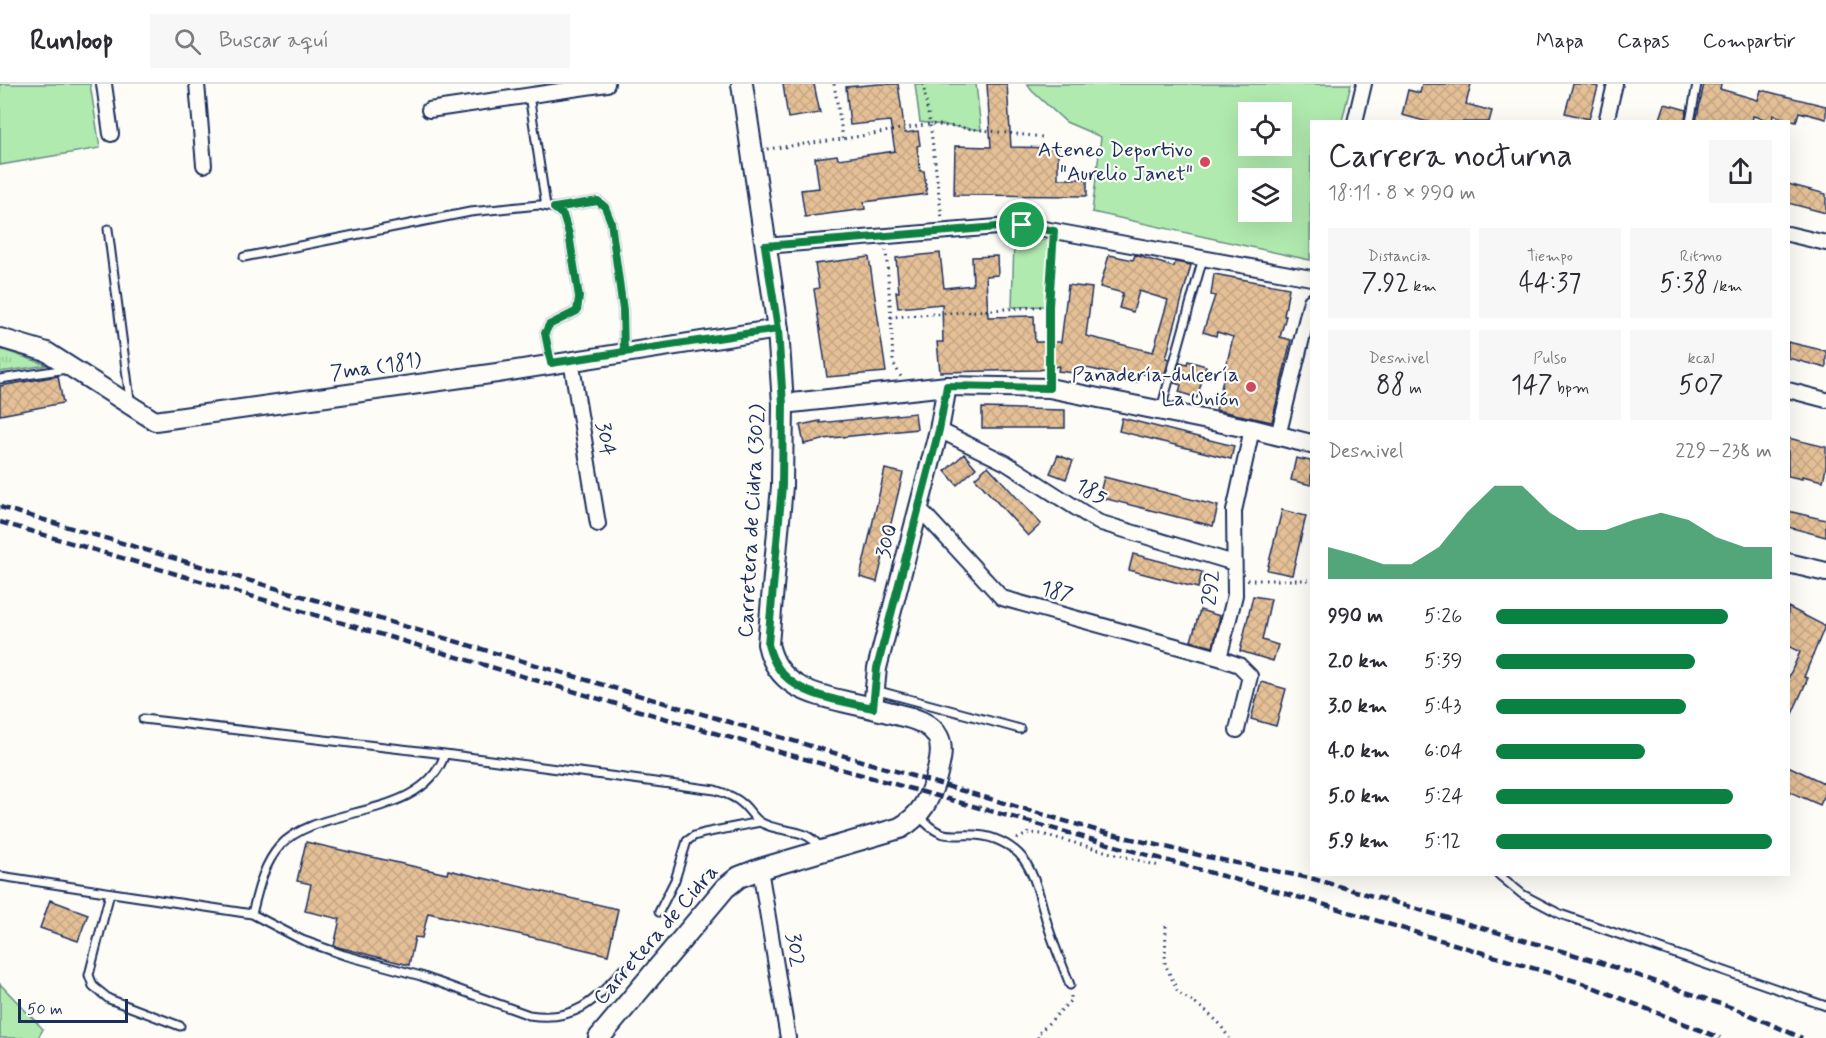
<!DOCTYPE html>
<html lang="es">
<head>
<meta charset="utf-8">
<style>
  body { margin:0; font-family:Mynerve,sans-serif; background:#f7f7f7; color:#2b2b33; height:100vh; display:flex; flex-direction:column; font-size:22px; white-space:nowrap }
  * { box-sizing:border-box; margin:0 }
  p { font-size:20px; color:#7c7c81 }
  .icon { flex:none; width:33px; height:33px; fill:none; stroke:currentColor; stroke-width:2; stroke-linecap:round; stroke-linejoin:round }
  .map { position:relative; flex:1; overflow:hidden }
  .details { position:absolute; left:1310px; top:36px; width:480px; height:756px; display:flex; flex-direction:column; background:#fff; border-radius:0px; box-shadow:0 6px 24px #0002 }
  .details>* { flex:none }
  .tools { position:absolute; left:1238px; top:18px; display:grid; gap:12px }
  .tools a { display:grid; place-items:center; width:54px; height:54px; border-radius:0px; background:#fff; box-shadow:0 6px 24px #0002; font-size:30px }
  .scale { position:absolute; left:18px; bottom:15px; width:110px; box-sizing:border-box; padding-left:6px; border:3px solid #1b2f5e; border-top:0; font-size:16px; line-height:21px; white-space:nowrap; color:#1b2f5e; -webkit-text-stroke:4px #fdfcf7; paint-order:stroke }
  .pin { position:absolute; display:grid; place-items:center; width:51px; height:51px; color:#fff; margin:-26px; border:3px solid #fff; border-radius:50%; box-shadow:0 2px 6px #0007 }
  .round { display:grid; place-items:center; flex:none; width:63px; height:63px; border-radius:0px; background:#f7f7f7 }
  .head { display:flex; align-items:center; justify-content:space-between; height:102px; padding:0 18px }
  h1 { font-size:33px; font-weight:600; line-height:45px }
  .stats { display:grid; grid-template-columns:repeat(3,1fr); gap:9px; height:102px; padding:6px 18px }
  .stats div { display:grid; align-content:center; border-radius:0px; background:#f7f7f7; text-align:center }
  .stats b { font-size:26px; font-weight:600 }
  .stats small { font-size:16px; font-weight:400 }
  .stats p { font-size:16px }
  .chart { height:168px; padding:12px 18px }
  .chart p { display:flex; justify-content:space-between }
  .chart svg { width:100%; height:108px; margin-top:6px; fill:#0b8043; opacity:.7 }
  ul { padding:0 18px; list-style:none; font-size:20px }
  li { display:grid; grid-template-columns:96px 72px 1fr; align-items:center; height:45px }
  li i { height:15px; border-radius:8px; background:#0b8043 }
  header { display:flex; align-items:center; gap:36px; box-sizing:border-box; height:84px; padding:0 30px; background:#fff; border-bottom:2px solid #e1e1e2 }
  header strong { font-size:28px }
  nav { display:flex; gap:33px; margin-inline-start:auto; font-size:21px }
  .search { width:420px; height:54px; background:#f7f7f7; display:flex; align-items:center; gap:15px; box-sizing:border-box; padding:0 21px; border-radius:0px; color:#7c7c81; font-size:22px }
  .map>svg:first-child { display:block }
</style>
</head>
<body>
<header>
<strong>Runloop</strong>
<div class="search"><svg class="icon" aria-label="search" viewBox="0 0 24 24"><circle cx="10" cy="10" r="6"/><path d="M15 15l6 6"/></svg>Buscar aquí</div>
<nav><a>Mapa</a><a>Capas</a><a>Compartir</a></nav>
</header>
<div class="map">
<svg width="1826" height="954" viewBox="0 0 1826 954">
  <defs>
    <pattern id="park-tufts" width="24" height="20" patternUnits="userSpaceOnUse" patternTransform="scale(1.5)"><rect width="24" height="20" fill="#b1eaaf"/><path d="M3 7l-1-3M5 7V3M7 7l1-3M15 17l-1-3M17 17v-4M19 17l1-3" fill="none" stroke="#98c999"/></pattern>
    <pattern id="building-cross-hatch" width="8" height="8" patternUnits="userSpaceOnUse" patternTransform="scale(1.5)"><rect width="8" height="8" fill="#e5c096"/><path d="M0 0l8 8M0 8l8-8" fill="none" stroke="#c4a584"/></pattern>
  </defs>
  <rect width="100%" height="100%" fill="#fdfcf7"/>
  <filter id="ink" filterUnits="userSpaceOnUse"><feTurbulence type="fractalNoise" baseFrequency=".0167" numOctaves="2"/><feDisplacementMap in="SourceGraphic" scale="12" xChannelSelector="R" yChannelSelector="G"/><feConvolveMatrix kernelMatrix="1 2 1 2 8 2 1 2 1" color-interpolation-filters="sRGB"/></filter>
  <g filter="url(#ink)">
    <path fill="#b1eaaf" stroke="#668c86" stroke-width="1.5" fill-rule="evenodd" d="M0 0H90L100 64 0 81Z
      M915 0H976L981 46 920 38Z
      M1027 0H1351L1342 37 1311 38 1310 176 1092 128 1101 53 1066 38 1032 7ZM1281 28V62H1248V28ZM1281 94V128H1248V94Z
      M1052 156 1049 222 1012 223 1014 157Z
      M0 900 43 945 38 954H0Z"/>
    <path fill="url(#park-tufts)" stroke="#668c86" stroke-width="1.5" d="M0 265 48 281 0 288Z"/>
    <path fill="url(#building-cross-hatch)" stroke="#1b2f5e" stroke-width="1.5" d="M783 0H814L820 29 788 34Z
      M879 0H898L905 49 918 47 920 61 917 62 920 87H924L927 110 864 118 865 125 805 133 801 106 819 104 815 74 837 71 838 75 895 67 890 37 850 41 846 3Z
      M987 0H1007L1011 63 1058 64V95H1087V112L954 111 955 62 991 63Z
      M1422 0H1471L1466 20 1492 27 1489 38H1428L1402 31 1408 6 1420 9Z
      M1573 0H1588L1598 3 1589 35 1565 29Z
      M1704 0H1721L1720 5 1758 16 1761 6 1826 22V35L1799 28 1796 38 1773 31 1772 37 1753 32 1752 38H1696Z
      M1665 20 1687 26 1684 38H1659Z
      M1788 100 1826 110V129L1788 119Z
      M940 169 944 204 973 201 972 173 997 172 998 191 986 192 988 233 1034 232 1035 258H1061L1068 201 1092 204 1086 252 1153 268 1168 216 1139 207 1133 228 1119 224 1123 209 1100 203 1109 171 1133 176 1135 171 1174 183 1175 178 1191 181 1166 274 1169 275 1163 296 1140 289 1138 298 1119 294V291L1082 283 1081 290 1058 287 1059 282 1039 286 940 288 937 258H943L942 220 898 224 896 208H899L896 174Z
      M869 173 886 288 827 293 814 205 819 204 815 180Z
      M1214 190 1289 204 1284 232H1286L1280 253 1291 256 1272 338 1216 326 1233 253 1217 248 1216 252 1203 248 1215 212 1211 211Z
      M1788 258 1826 267V284L1788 274Z
      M1188 277 1206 282 1197 314 1179 308 1181 301 1174 299 1180 278 1187 280Z
      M58 292 63 319 0 331V302Z
      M982 324 1065 326V344H982Z
      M915 329 917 345 823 355V356L804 360 800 341 820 337V339Z
      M1122 334 1234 362 1231 375 1119 347Z
      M1788 354 1826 363V384L1823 397 1802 392V395L1788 392Z
      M964 370 976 384 957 401 945 387Z
      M1058 371 1073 377 1066 395 1050 389Z
      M1296 374 1311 377V401L1291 396Z
      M988 382 1041 440 1028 452 975 394Z
      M885 385 903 389 877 498 860 493Z
      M1104 393 1218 422 1213 442 1099 413Z
      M1282 426 1306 432 1292 491 1267 486Z
      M1788 427 1826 436V453L1788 443Z
      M1133 470 1202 488 1198 504 1129 486Z
      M1253 512 1271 515 1262 556 1278 561 1273 577 1240 567Z
      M1788 523 1825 542 1804 593 1808 594 1788 639V595L1800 568 1788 562Z
      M1200 526 1220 532 1213 563 1191 557Z
      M1261 598 1286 605 1276 642 1251 635Z
      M1788 682 1826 700V708L1820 721 1788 707Z
      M306 758 447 790 448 786 618 825 608 871 428 829 422 854 415 853 409 881 334 862 340 835 305 827 311 800 297 797Z
      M50 816 88 830 78 857 40 844Z"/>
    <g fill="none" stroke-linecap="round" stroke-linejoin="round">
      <g stroke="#1b2f5e" stroke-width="11">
        <path id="service" d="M529 11 546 122
          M1690 38 1697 0
          M554 124 598 117 605 123 611 138 623 226 624 268
          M108 145 130 316
          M244 173 470 128 539 121 554 124 563 131 569 150 579 213 577 227 549 241 545 249 551 279
          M0 295 67 285
          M1161 325 1203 174
          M875 606 1020 645
          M143 635 445 670 715 706C725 709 736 713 744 721 750 727 754 734 760 738 779 750 807 742 820 764
          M918 731C945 761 951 747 984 752 1000 755 1018 765 1026 779 1038 798 1042 824 1049 845 1055 864 1063 882 1070 901
          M1498 790 1522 810 1560 830 1826 922
          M0 792 252 830 302 856 344 871 421 892 529 931C575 938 594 918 622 886
          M110 809 89 891 93 902 109 915 180 942
          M659 828 675 796 687 757 694 752 704 749 760 738
          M252 830C258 806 263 781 280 762 319 719 422 738 445 670"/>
      </g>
      <g stroke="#1b2f5e" stroke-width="18">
        <path id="minor" d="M104 0 111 50
          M197 0 204 81
          M429 26 607 0
          M1355 38 1364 0
          M1606 38 1615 0
          M1788 150 1826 159
          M765 162 1022 141 1311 194
          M571 276 598 440
          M1788 306 1826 316
          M939 346 1006 379 1098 438 1234 479
          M1278 352 1311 217
          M919 424 1002 514 1219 574 1239 581 1250 592 1237 646
          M1219 574 1235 511 1234 427 1252 345
          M760 785 788 954"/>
      </g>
      <g stroke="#1b2f5e" stroke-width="22">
        <path id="tertiary" d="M0 254 47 268 155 337 497 289 778 245
          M783 320 947 302 1049 304 1252 345 1311 360
          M1788 479 1826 488
          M873 624 877 584 939 346 947 302"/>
      </g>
      <g stroke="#1b2f5e" stroke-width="24">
        <path id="secondary" d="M599 954 725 804 739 793 760 785 900 744C921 732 929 716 936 693 939 681 944 665 938 653 931 639 913 634 899 631 882 626 864 622 846 618 809 609 777 602 768 560L782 402 783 320 778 245 742 0"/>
      </g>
      <path stroke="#1b2f5e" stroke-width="3" stroke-dasharray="1.5 4.5" stroke-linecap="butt" d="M834 0 843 54
        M923 0 931 47 942 135
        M767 65 843 55 930 40 1042 53
        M886 166 891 233 1049 222
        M891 233 893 278 901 293
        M1049 289V222L1052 160
        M1247 496H1311
        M1017 755 1029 749 1042 750 1159 782
        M1166 842 1165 880 1178 908 1206 927 1219 939 1229 954
        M1038 954V950L1071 916V909"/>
      <use href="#service" stroke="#fdfcf7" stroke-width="7"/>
      <use href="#minor" stroke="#fdfcf7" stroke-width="14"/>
      <use href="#tertiary" stroke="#fdfcf7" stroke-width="18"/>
      <use href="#secondary" stroke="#fdfcf7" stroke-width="20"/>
      <path stroke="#1b2f5e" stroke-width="4.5" stroke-dasharray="9 4.5" stroke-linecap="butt" d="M0 423 1099 747 1203 772 1314 795 1599 878 1741 927 1802 954
        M0 438 762 663 1319 819 1585 900 1720 954"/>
    </g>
  </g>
  <g fill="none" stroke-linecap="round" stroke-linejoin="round" filter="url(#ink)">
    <g stroke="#fff" stroke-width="12">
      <path id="route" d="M1022 141 765 162 778 245 624 268 623 226 611 138 605 123 598 117 554 124 563 131 569 150 579 213 577 227 549 241 545 249 551 279 778 245 783 320 782 402 768 560C779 611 830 614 873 624L877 584 939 346 947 302 1049 304V222L1054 147 1022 141"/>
    </g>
    <use href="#route" stroke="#0b8043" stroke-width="8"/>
  </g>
  <g fill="#d1495b" stroke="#fdfcf7" stroke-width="2">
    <circle cx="1205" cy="78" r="6"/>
    <circle cx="1251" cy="303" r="6"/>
  </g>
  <g text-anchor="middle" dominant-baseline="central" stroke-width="4.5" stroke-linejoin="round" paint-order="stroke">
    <g font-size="21" fill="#1b2f5e" stroke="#fdfcf7" text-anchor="end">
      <text x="1193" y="66">Ateneo Deportivo<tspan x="1193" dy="24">"Aurelio Janet"</tspan></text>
      <text x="1239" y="291">Panadería-dulcería<tspan x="1239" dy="24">La Unión</tspan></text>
    </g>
    <g font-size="21" fill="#1b2f5e" stroke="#fdfcf7">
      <text transform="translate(376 283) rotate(-8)">7ma (181)</text>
      <text transform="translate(605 355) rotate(81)">304</text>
      <text transform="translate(1091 408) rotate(31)">185</text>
      <text transform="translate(752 437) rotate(-87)">Carretera de Cidra (302)</text>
      <text transform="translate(887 457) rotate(-76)">300</text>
      <text transform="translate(1211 504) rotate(-86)">292</text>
      <text transform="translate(1057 508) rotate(15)">187</text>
      <text transform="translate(656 851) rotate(-49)">Carretera de Cidra</text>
      <text transform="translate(795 866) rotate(81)">302</text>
    </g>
  </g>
</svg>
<div class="tools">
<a><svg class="icon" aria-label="locate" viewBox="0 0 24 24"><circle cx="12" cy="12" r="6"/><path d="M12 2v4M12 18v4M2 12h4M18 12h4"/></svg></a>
<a><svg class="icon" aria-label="layers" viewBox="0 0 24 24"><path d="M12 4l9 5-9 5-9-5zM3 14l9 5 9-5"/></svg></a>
</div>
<div class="scale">50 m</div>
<div class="pin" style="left:1022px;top:141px;background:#1e9e55"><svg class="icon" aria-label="arrive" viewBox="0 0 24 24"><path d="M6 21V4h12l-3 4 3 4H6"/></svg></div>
<section class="details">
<div class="head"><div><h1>Carrera nocturna</h1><p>18:11 · 8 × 990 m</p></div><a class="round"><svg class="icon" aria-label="share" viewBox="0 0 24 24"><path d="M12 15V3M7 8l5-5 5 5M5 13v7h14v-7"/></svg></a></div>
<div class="stats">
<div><p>Distancia</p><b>7.92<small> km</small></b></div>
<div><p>Tiempo</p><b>44:37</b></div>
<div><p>Ritmo</p><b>5:38<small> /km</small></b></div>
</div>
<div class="stats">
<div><p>Desnivel</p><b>88<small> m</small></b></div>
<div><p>Pulso</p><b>147<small> bpm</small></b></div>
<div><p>kcal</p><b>507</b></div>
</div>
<div class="chart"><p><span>Desnivel</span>229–238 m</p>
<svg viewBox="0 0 160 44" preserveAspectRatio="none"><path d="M0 44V31L10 34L20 38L30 38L40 31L50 17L60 6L70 6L80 17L90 24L100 24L110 20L120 17L130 20L140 27L150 31L160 31V44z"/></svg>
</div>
<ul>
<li><b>990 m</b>5:26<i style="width:84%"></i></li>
<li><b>2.0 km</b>5:39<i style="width:72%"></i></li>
<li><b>3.0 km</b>5:43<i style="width:69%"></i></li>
<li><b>4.0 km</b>6:04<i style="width:54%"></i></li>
<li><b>5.0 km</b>5:24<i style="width:86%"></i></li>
<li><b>5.9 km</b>5:12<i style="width:100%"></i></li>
</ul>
</section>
</div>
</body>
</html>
